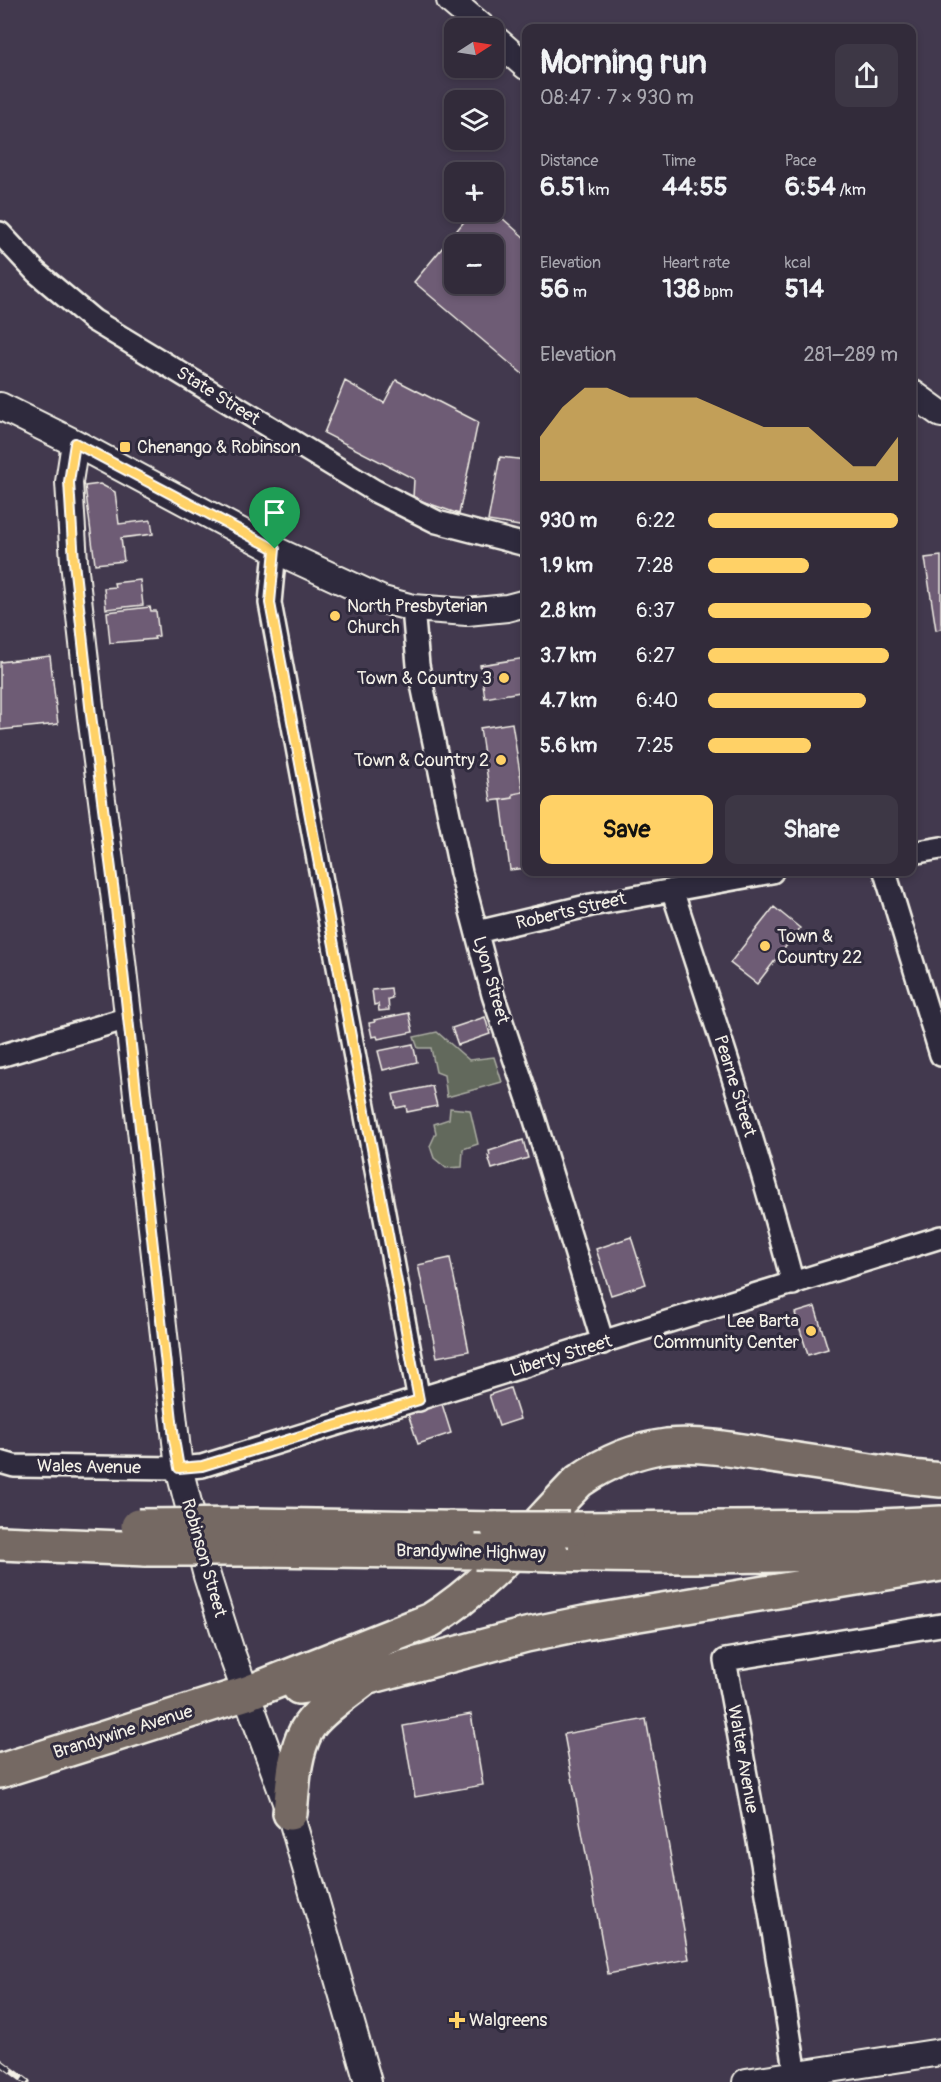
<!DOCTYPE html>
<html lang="en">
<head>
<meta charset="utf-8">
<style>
  body { margin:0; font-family:Pangolin,sans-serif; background:#3d3745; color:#f1f3f6; height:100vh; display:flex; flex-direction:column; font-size:22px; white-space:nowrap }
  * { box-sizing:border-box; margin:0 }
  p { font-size:20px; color:#a8a7af }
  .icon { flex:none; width:33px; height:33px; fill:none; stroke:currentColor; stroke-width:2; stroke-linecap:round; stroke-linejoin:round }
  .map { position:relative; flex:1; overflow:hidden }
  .drawer { position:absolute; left:522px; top:24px; width:394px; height:852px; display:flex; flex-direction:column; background:#322b3a; border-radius:12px; box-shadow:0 3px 9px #0003,0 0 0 2px #4d4754 }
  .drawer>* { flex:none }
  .needle { width:39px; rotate:78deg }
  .fabs { position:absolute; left:444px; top:18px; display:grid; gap:12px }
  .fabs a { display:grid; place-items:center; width:60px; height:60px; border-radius:12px; background:#322b3a; box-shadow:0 3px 9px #0003,0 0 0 2px #4d4754; font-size:30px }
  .pin { position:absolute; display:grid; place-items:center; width:51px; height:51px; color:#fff; margin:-62px -26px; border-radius:50% 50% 50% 0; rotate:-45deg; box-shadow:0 0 6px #0007 }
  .pin .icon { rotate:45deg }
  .round { display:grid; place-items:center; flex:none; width:63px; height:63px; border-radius:12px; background:#3d3745 }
  .summary { display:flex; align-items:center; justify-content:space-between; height:102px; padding:0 18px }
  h1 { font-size:33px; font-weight:800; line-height:45px }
  .figures { display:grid; grid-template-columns:repeat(3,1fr); gap:9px; height:102px; padding:6px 18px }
  .figures div { display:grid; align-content:center }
  .figures b { font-size:26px; font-weight:800 }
  .figures small { font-size:16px; font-weight:400 }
  .figures p { font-size:16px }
  .chart { height:168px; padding:12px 18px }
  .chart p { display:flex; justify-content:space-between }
  .chart svg { width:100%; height:108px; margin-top:6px; fill:#ffd166; opacity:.7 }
  .button { display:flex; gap:12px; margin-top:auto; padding:12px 18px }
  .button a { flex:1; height:69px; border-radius:12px; background:#ffd166; color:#111; font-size:24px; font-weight:800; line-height:69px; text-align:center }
  .button a+a { background:#3d3745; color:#f1f3f6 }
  ul { padding:0 18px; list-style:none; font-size:20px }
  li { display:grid; grid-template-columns:96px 72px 1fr; align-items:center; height:45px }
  li i { height:15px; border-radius:8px; background:#ffd166 }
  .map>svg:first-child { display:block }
</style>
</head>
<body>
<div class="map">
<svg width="941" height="2082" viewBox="0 0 941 2082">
  <rect width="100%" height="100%" fill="#42394e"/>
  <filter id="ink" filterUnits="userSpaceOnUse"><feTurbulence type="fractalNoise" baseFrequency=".0167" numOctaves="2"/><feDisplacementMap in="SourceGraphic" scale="12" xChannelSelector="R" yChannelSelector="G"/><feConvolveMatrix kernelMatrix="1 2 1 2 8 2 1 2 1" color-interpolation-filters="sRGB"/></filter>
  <g filter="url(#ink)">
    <path fill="#62695c" stroke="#abada2" stroke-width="1.5" d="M437 1032 469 1060 494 1057 502 1082 447 1097 444 1075 436 1072 431 1048H418L414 1037Z
      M450 1108 470 1110 478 1144 463 1149 462 1167 446 1168 434 1158 430 1146 436 1133 434 1124 449 1119Z"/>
    <path fill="#6e5b74" stroke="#f4f1e8" stroke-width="1.5" fill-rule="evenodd" d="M494 211 526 239V377L414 282 472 212ZM454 244H494V284H454Z
      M396 380 478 422 459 514 413 498 414 479 324 433 345 381 384 403Z
      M500 457 526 460V527L488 521Z
      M100 484 115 492 119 524 151 520 153 534 121 538 124 561 95 564 85 486Z
      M941 556V629L936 630 925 558Z
      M140 580 143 605 106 609 104 588 115 587 114 583Z
      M150 607 151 611H156L159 636 154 637 155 639 110 643 107 612Z
      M50 656 58 724 0 730V662Z
      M526 658V691L485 698 480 665Z
      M512 723 523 792 513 794V798L491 801 480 728Z
      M523 792H526V868L510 870 501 800 513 798V794Z
      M774 907 800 928 757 984 730 963Z
      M391 988 392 998 388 999 389 1010 379 1011 378 1004 374 1005 372 990Z
      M409 1013 413 1032 378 1039 377 1036 372 1037 369 1023 375 1022 374 1020Z
      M485 1017 490 1034 458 1045 452 1028Z
      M413 1044 417 1062 383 1070 378 1051Z
      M432 1086 437 1106 407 1112 406 1106 396 1108 393 1094Z
      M523 1140 528 1158 492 1169 488 1156 490 1155 489 1151Z
      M631 1237 646 1284 611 1295 596 1249Z
      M450 1258 469 1351 437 1357 418 1265Z
      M815 1307 828 1349 808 1355 795 1313Z
      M510 1388 520 1419 499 1426 489 1395Z
      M442 1404 451 1433 418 1444 408 1414Z
      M471 1714 483 1785 415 1797 403 1726Z
      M646 1719 689 1959 608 1974 564 1734Z"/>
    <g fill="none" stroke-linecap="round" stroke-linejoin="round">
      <g stroke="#f4f1e8" stroke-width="26">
        <path id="minor" d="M0 233 36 272 93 320 375 491 437 522 526 545
          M275 550 270 603 419 1400
          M413 608 418 665 461 873 493 995 535 1120 603 1343
          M912 853 941 848
          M885 872 941 1055
          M672 890C715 1020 758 1151 793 1284
          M477 932 591 905 772 872
          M0 1056 128 1018
          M0 1462 14 1466 179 1468 202 1466 941 1237
          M796 2075 762 1863 725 1660 941 1625"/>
      </g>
      <g stroke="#f4f1e8" stroke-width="30">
        <path id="tertiary" d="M450 0 483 28
          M494 38 526 66
          M912 393 941 414
          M0 406 75 443 275 550 383 600 413 608 467 612 507 608 526 603
          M75 443 69 482 74 562 91 715 116 908 179 1468 207 1576 231 1652 290 1813 368 2082
          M746 2082 941 2052"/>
      </g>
      <g stroke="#f4f1e8" stroke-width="38">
        <path id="primary" d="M255 1525 498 1529
          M569 1529 863 1527 941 1523
          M0 1543 146 1549
          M261 1549 475 1552
          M552 1554C679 1557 805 1558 931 1546
          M299 1687 365 1678 526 1635 584 1623 941 1564
          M0 1771 247 1693 431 1620C487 1586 533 1528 579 1481 605 1463 634 1450 667 1446 701 1443 737 1450 771 1456 818 1463 864 1470 911 1477L941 1480
          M290 1813C293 1786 293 1756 306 1731 316 1712 348 1692 365 1678"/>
      </g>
      <use href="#minor" stroke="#2f2a3d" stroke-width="21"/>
      <use href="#tertiary" stroke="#2f2a3d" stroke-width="26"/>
      <use href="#primary" stroke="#756964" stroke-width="33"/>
      <g stroke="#f4f1e8" stroke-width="7">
        <path id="rail" d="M0 2062 27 2082"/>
      </g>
      <use href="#rail" stroke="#2f2a3d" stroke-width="4.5" stroke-dasharray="14" stroke-linecap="butt"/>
      <g stroke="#f4f1e8" stroke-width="38" stroke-linecap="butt">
        <path id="primary-bridge" d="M138 1526 255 1525
          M498 1529H569
          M146 1549H261
          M475 1552 552 1554"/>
      </g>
      <use href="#primary-bridge" stroke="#756964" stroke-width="33"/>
    </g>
  </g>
  <g fill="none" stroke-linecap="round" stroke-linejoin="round" filter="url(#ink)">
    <g stroke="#fff" stroke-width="12">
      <path id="route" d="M75 443 275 549 270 603 419 1400 202 1466 179 1468 174 1439 116 908 91 715 74 562 69 482Z"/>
    </g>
    <use href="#route" stroke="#ffd166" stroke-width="8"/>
  </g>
  <g fill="#ffd166" stroke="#2f2a3d" stroke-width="2">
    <rect x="119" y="441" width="12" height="12" rx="3"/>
    <circle cx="335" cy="616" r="6"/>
    <circle cx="504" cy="678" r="6"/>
    <circle cx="501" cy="760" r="6"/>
    <circle cx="765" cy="946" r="6"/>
    <circle cx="811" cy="1331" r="6"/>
    <path d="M454 2011h6v6h6v6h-6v6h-6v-6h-6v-6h6z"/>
  </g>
  <g text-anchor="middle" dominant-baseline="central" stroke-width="6" stroke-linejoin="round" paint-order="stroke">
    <g font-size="18" fill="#f4f1e8" stroke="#2f2a3d">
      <text transform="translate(218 396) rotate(32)">State Street</text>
      <text transform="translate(571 911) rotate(-13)">Roberts Street</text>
      <text transform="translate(491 980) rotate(74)">Lyon Street</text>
      <text transform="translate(735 1086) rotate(73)">Pearne Street</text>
      <text transform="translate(561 1356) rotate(-17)">Liberty Street</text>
      <text transform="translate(89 1467) rotate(1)">Wales Avenue</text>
      <text transform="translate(471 1552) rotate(1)">Brandywine Highway</text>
      <text transform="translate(204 1558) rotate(74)">Robinson Street</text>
      <text transform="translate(123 1732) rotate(-17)">Brandywine Avenue</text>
      <text transform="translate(743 1759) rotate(80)">Walter Avenue</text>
    </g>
    <g font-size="18" fill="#f4f1e8" stroke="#2f2a3d" text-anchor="start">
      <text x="137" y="447">Chenango &amp; Robinson</text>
      <text x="347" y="606">North Presbyterian<tspan x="347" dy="21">Church</tspan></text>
      <text x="492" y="678" text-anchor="end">Town &amp; Country 3</text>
      <text x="489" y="760" text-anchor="end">Town &amp; Country 2</text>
      <text x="777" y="936">Town &amp;<tspan x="777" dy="21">Country 22</tspan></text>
      <text x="799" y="1321" text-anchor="end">Lee Barta<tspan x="799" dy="21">Community Center</tspan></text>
      <text x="469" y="2020">Walgreens</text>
    </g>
  </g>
</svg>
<div class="fabs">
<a><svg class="needle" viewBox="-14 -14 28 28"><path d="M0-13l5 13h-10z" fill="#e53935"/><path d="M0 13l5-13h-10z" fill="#a8a7af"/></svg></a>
<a><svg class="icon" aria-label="layers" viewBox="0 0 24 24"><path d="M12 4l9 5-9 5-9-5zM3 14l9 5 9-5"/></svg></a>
<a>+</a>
<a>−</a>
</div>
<div class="pin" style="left:275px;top:549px;background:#1e9e55"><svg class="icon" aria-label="arrive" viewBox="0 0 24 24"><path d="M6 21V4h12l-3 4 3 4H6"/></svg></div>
<section class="drawer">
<div class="summary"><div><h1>Morning run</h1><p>08:47 · 7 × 930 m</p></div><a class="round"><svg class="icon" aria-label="share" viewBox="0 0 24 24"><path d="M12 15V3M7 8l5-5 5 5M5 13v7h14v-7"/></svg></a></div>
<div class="figures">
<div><p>Distance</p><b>6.51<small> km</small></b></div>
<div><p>Time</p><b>44:55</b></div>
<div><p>Pace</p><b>6:54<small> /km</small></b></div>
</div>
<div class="figures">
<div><p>Elevation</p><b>56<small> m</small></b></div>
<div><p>Heart rate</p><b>138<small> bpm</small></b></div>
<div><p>kcal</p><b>514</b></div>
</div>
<div class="chart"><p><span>Elevation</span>281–289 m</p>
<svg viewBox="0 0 160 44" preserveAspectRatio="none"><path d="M0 44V26L10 14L20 6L30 6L40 10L50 10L60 10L70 10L80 14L90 18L100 22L110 22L120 22L130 30L140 38L150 38L160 26V44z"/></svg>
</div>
<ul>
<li><b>930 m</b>6:22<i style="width:100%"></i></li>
<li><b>1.9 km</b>7:28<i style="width:53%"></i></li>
<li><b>2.8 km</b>6:37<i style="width:86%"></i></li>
<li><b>3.7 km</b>6:27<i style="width:95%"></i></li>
<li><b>4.7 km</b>6:40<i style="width:83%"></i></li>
<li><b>5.6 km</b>7:25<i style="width:54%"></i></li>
</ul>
<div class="button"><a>Save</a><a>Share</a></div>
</section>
</div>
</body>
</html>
